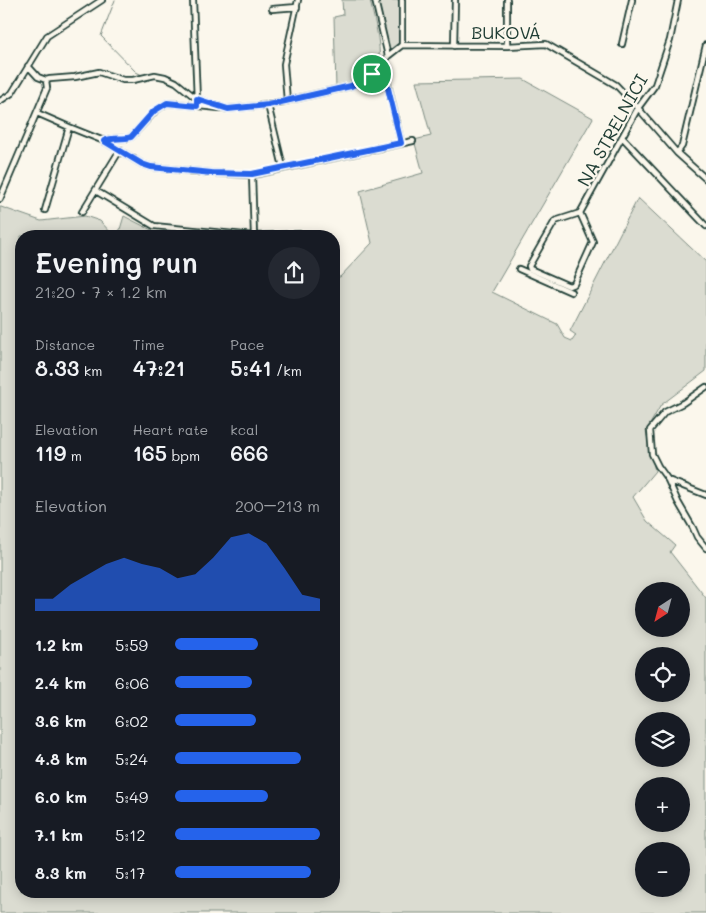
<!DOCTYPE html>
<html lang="en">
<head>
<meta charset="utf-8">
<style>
  body { margin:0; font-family:Mali,sans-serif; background:#242831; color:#f1f3f6; height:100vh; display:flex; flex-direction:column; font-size:19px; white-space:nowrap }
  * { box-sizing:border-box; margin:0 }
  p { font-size:16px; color:#9ea1a6 }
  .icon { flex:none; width:28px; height:28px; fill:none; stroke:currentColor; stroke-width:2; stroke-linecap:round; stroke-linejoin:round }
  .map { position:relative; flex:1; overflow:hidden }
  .drawer { position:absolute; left:15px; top:230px; width:325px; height:668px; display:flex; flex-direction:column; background:#171b24; border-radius:20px; box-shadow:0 2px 12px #0003 }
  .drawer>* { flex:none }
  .needle { width:32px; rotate:216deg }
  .tools { position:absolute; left:635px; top:582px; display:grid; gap:10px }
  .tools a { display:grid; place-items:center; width:55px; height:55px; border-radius:50%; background:#171b24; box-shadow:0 2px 12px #0003; font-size:25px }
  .pin { position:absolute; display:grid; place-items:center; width:42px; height:42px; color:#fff; margin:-21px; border:2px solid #fff; border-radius:50%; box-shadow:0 1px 5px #0007 }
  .round { display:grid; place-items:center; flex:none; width:52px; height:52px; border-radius:26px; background:#242831 }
  .head { display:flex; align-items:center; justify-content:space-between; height:85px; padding:0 20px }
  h1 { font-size:28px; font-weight:600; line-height:38px }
  .figures { display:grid; grid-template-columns:repeat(3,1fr); gap:8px; height:85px; padding:5px 20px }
  .figures div { display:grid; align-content:center }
  .figures b { font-size:21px; font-weight:600 }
  .figures small { font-size:14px; font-weight:400 }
  .figures p { font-size:14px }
  .chart { height:140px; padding:10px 20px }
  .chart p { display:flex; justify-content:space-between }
  .chart svg { width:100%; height:90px; margin-top:5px; fill:#2563eb; opacity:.7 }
  ul { padding:0 20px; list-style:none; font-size:16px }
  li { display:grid; grid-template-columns:80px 60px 1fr; align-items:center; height:38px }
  li i { height:12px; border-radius:6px; background:#2563eb }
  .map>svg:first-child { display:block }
</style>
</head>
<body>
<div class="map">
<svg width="706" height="913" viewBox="0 0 706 913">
  <rect width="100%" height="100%" fill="#fbf7ec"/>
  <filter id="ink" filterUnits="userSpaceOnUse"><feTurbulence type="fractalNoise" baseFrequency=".02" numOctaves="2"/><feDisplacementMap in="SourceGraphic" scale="10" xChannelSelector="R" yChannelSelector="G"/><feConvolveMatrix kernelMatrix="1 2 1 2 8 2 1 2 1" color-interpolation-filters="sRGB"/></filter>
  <g filter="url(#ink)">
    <path fill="#dbdcd1" stroke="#7d8c82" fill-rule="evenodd" d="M342 0H370C373 16 384 51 377 67 372 78 347 85 336 88L334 17 343 15Z
      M377 0H402V42L391 52H389Z
      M523 79 593 118 492 292 557 324 565 338 572 341 576 335 570 331 638 198 706 262V371L661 405 646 431 655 471 633 497 647 521 675 545 670 552 706 598V913H0V207H1L41 221 85 216 100 221 114 236H21V891H334V277H340L372 243 360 191 423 173 414 140 431 136 416 81ZM644 591H681V629H644ZM644 656H681V694H644ZM644 721H681V759H644ZM644 786H681V824H644ZM644 851H681V889H644Z
      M124 216 163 236H164H118Z"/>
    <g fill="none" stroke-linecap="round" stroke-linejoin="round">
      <path stroke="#74847b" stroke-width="1" d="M115 0 101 36 136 72 142 75"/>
      <g stroke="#1f3d34" stroke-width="8">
        <path id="street" d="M193 0 197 100
          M272 9 297 7
          M622 44 632 0
          M402 45V0
          M454 46 455 0
          M507 46V0
          M388 56 402 45 507 46 546 44 616 85 638 108 677 153 706 179
          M383 63 401 143
          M28 66 38 77 46 80 50 79 75 77 99 72 123 80H133L155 75 165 77 176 82 197 99 227 109 268 105 351 86 367 78 383 63 388 56 375 0
          M0 101 12 93 47 36 102 0
          M287 101 284 64 298 0
          M268 105 283 167
          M37 113 69 127 104 141 142 164 151 167 212 173 252 175 413 141
          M622 137 706 226
          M104 141C113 137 123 140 131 137L155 111 167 103 219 108
          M677 153 682 146 706 45
          M252 175 254 236
          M96 191 154 226 254 236
          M0 199 47 88 46 80
          M45 210 69 127
          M82 212 120 150
          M580 213 593 242 574 284 569 286 530 269 529 266 555 221 580 213 638 108 655 85 670 40 678 0
          M256 236 300 234
          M519 269 571 292
          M706 387 683 403 665 412 650 430 652 454 658 466 668 480 678 502 693 528 697 537 706 548
          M668 480 706 495"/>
      </g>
      <use href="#street" stroke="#fbf7ec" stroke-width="4.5"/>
    </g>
  </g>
  <g fill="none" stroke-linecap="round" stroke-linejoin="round" filter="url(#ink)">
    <g stroke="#fff" stroke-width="10">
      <path id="route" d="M382 63 401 143 252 174 212 173 151 167 142 164 104 141C113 137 123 140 131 137L154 111 167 103 197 106V99L228 109 268 105 351 86 367 78Z"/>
    </g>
    <use href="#route" stroke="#2563eb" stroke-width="6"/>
  </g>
  <g text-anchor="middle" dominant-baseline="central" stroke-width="4.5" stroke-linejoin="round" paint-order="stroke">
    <g font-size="18" fill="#1f3d34" stroke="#fbf7ec">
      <text x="506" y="32">BUKOVÁ</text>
      <text transform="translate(612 130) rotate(-61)">NA STRELNICI</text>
    </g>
  </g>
</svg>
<div class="tools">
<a><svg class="needle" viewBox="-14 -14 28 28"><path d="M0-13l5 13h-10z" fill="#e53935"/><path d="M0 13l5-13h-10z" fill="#9ea1a6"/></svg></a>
<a><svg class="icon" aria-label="locate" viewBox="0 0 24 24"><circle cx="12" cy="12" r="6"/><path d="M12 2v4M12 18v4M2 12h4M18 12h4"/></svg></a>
<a><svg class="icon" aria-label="layers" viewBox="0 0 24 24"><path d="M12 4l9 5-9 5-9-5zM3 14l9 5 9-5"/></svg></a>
<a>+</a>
<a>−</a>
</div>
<div class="pin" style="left:372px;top:74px;background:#1e9e55"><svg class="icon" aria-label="arrive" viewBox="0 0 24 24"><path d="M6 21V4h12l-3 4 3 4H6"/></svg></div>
<section class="drawer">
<div class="head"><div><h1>Evening run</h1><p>21:20 · 7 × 1.2 km</p></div><a class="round"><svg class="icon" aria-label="share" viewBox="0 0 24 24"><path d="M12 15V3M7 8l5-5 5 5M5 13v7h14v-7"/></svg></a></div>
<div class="figures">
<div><p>Distance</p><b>8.33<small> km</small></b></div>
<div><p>Time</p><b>47:21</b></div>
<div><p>Pace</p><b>5:41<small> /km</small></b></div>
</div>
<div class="figures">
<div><p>Elevation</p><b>119<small> m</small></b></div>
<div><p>Heart rate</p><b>165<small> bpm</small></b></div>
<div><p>kcal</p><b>666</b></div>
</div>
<div class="chart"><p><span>Elevation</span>200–213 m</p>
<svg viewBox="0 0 160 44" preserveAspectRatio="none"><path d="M0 44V38L10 38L20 31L30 26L40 21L50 18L60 21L70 23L80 28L90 26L100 18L110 8L120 6L130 11L140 23L150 36L160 38V44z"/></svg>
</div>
<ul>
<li><b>1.2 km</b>5:59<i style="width:57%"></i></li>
<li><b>2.4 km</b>6:06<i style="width:53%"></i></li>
<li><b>3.6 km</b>6:02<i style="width:56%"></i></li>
<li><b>4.8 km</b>5:24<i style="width:87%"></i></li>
<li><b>6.0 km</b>5:49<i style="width:64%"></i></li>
<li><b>7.1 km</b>5:12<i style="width:100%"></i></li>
<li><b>8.3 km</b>5:17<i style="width:94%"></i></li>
</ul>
</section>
</div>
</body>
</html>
